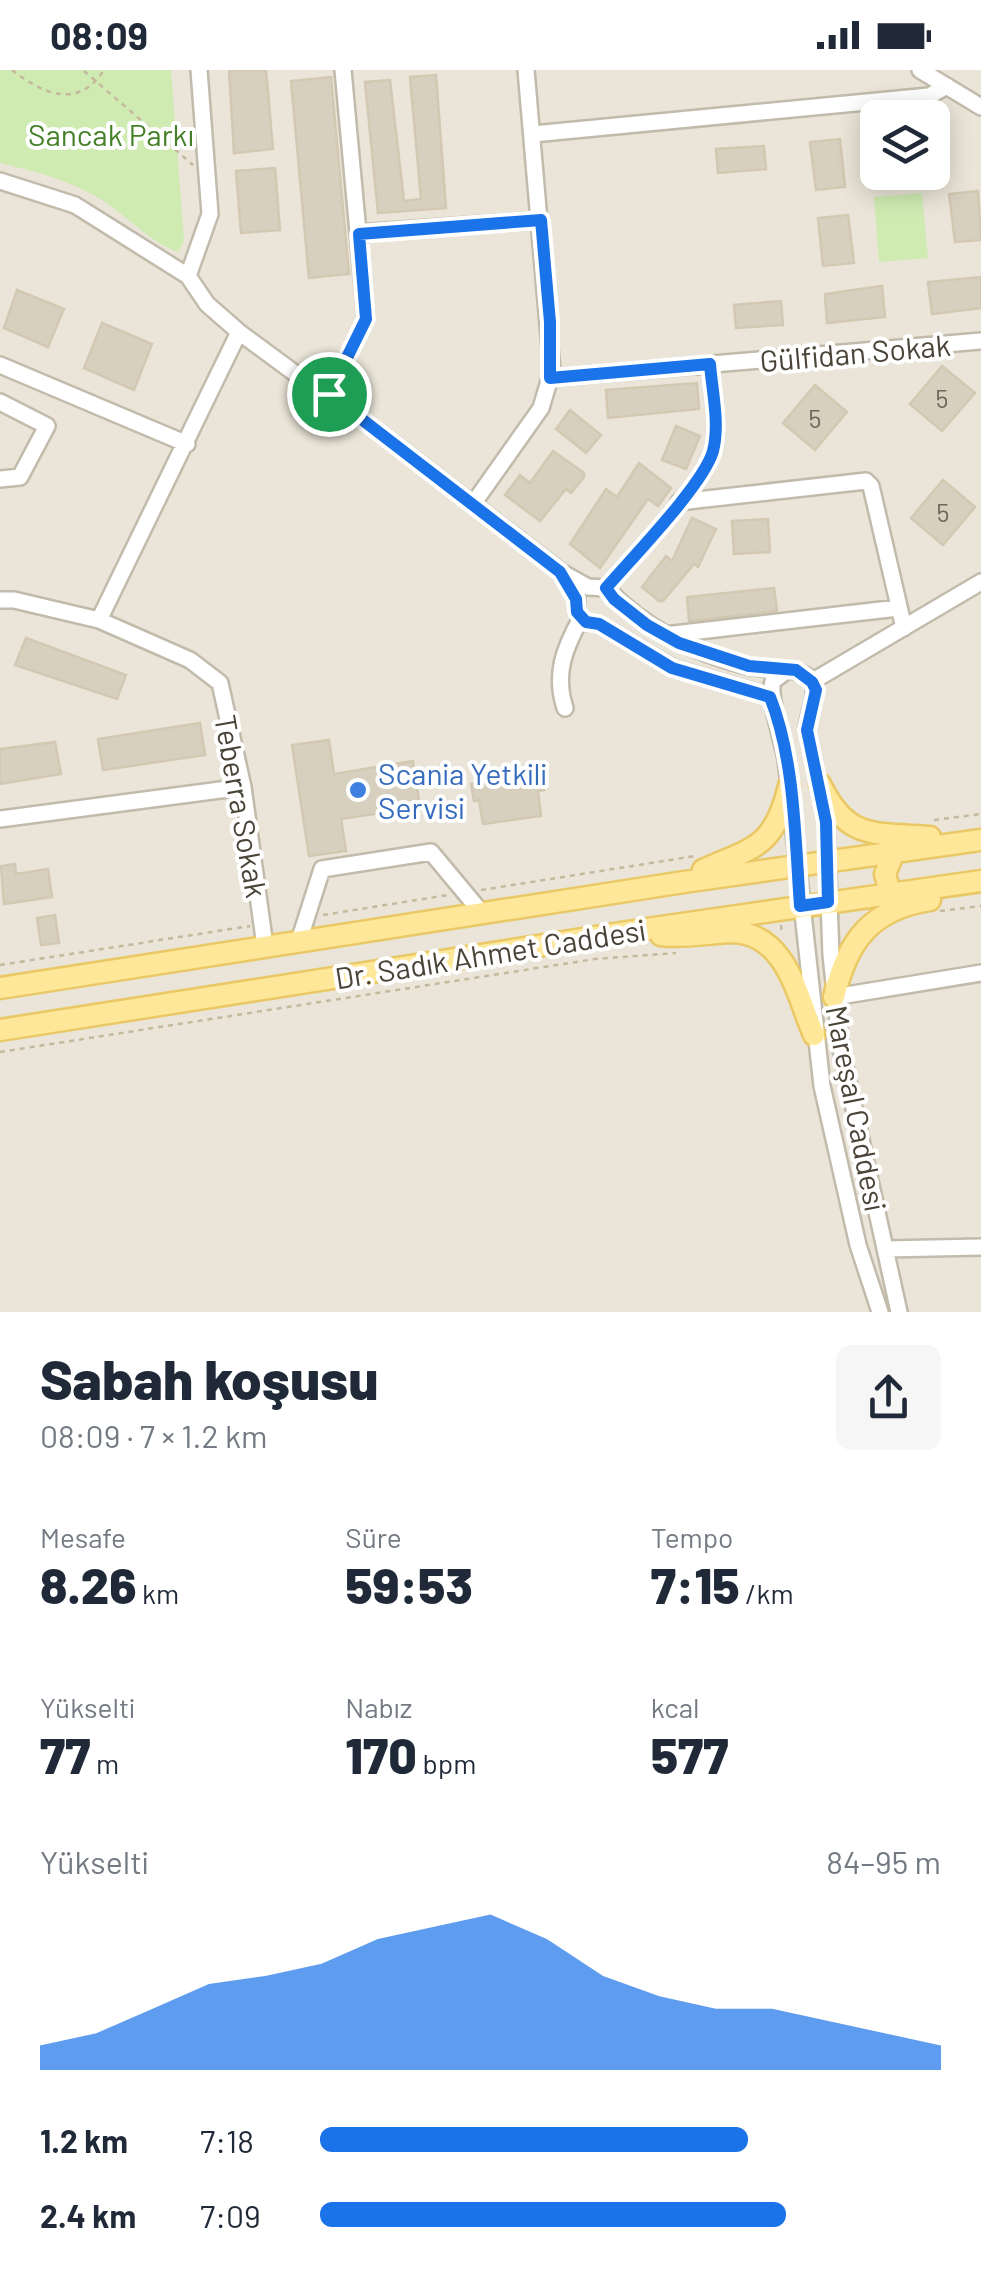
<!DOCTYPE html>
<html lang="tr">
<head>
<meta charset="utf-8">
<style>
  body { margin:0; font-family:Barlow,sans-serif; background:#f6f6f7; color:#1f2937; height:100vh; display:flex; flex-direction:column; font-size:38px; white-space:nowrap }
  * { box-sizing:border-box; margin:0 }
  p { font-size:32px; color:#747a83 }
  .icon { flex:none; width:55px; height:55px; fill:none; stroke:currentColor; stroke-width:2; stroke-linecap:round; stroke-linejoin:round }
  .map { position:relative; height:1242px; overflow:hidden }
  .side { display:flex; flex-direction:column; background:#fff; flex:1 }
  .side>* { flex:none }
  .fabs { position:absolute; left:860px; top:30px; display:grid; gap:20px }
  .fabs a { display:grid; place-items:center; width:90px; height:90px; border-radius:15px; background:#fff; box-shadow:0 5px 25px #0003; font-size:50px }
  .pin { position:absolute; display:grid; place-items:center; width:85px; height:85px; color:#fff; margin:-42px; border:5px solid #fff; border-radius:50%; box-shadow:0 2px 10px #0007 }
  .round { display:grid; place-items:center; flex:none; width:105px; height:105px; border-radius:15px; background:#f6f6f7 }
  .overview { display:flex; align-items:center; justify-content:space-between; height:170px; padding:0 40px }
  h1 { font-size:55px; font-weight:800; line-height:75px }
  .stats { display:grid; grid-template-columns:repeat(3,1fr); gap:15px; height:170px; padding:10px 40px }
  .stats div { display:grid; align-content:center }
  .stats b { font-size:50px; font-weight:800 }
  .stats small { font-size:28px; font-weight:400 }
  .stats p { font-size:28px }
  .chart { height:280px; padding:20px 40px }
  .chart p { display:flex; justify-content:space-between }
  .chart svg { width:100%; height:180px; margin-top:10px; fill:#1a73e8; opacity:.7 }
  ul { padding:0 40px; list-style:none; font-size:32px }
  li { display:grid; grid-template-columns:160px 120px 1fr; align-items:center; height:75px }
  li i { height:25px; border-radius:12px; background:#1a73e8 }
  .status { display:flex; justify-content:space-between; align-items:center; height:70px; padding:0 50px; background:#fff; direction:ltr }
  .status svg { height:28px; fill:currentColor }
  .map>svg:first-child { display:block }
</style>
</head>
<body>
<div class="status"><b>08:09</b><svg viewBox="0 0 49 12"><path d="M0 12V9h3v3zM5 12V6h3v6zM10 12V3h3v9zM15 12V0h3v12zM26 1h20v11H26zM47 4h2v5h-2z"/></svg></div>
<div class="map">
<svg width="981" height="1242" viewBox="0 0 981 1242">
  <rect width="100%" height="100%" fill="#f6f3eb"/>
  <path fill="#eae5d8" fill-rule="evenodd" d="M0 0H981V1242H0ZM878 48H932V102H878Z"/>
  <path fill="#cfebb2" d="M0 0H171L184 171 178 182C149 171 130 149 105 132 72 111 38 102 0 93Z
    M922 123 928 188 879 192 874 127Z"/>
  <path fill="#d8d0bf" stroke="#d3c8b2" stroke-width="2.5" d="M229 0H266L273 79 234 83Z
    M436 5 446 138 378 143 365 12 390 10 404 131 421 129 410 7Z
    M331 7 349 204 309 208 291 11Z
    M840 69 845 117 816 120 810 72Z
    M764 76 766 99 718 103 716 79Z
    M275 98 280 160 241 163 236 101Z
    M978 121 981 170 955 172 949 124Z
    M848 145 854 193 823 196 818 148Z
    M981 207V238L932 244 928 212Z
    M882 216 885 247 827 253 825 224Z
    M17 220 64 239 48 277 4 258Z
    M781 231 783 255 736 258 734 235Z
    M102 253 152 274 134 320 84 298Z
    M942 296 975 323 942 361 910 334Z
    M697 313 699 339 608 348 606 320Z
    M815 315 847 342 815 380 783 353Z
    M570 340 601 365 586 383 556 359Z
    M676 356 700 366 686 399 662 390Z
    M553 381 584 403V407L571 423 566 419 540 451 505 425 520 405 530 413Z
    M639 393 671 418 658 436 648 429 600 498 570 474 606 419 617 427Z
    M943 410 975 437 943 475 911 448Z
    M692 448 716 459 698 497 694 494 663 531H659L642 517 666 486 672 491Z
    M768 449 770 482 734 484 732 451Z
    M774 518 777 541 689 551 687 527Z
    M26 568 126 605 117 629 15 595Z
    M200 653 205 685 103 700 98 669Z
    M329 670 334 704 413 691 420 737 341 749 346 781 309 786 292 675Z
    M55 672 61 704 0 714V679Z
    M541 703 544 720 538 721 541 746 483 754 479 730 474 731 471 714Z
    M15 794 16 804 48 799 52 827 4 834 1 796Z
    M55 845 59 873 41 875 37 848Z"/>
  <g fill="none" stroke-linecap="round" stroke-linejoin="round">
    <g stroke="#c2bbac" stroke-width="20">
      <path id="minor" d="M920 0 981 37
        M533 64 929 26 947 16
        M0 111 75 135 188 206 207 234 239 262 308 313 329 324 561 502 588 517 606 518C645 559 692 582 747 596 769 601 797 594 813 611 818 628 808 643 807 660L826 752 831 885 841 979 899 1242
        M359 163 541 150
        M188 206 210 144 199 0
        M0 295 187 374
        M550 308 981 271
        M329 324 366 249 343 0
        M0 332 47 356 20 407 0 409
        M679 432 866 411 871 416 904 558
        M473 434 541 338 552 301 526 0
        M562 505 577 529V542L586 552 599 554 673 598 771 627
        M606 518C631 489 704 414 713 381 720 354 712 321 710 294
        M0 530H14L99 550 190 590 220 613 243 717 265 876
        M99 550 239 262
        M665 565 898 538
        M786 601 773 611C768 625 782 670 786 689L822 1016 858 1175 880 1242
        M813 611 981 512
        M565 638C554 604 564 579 581 548
        M0 749 243 717
        M299 871 322 799 431 782 481 842
        M834 927 981 903
        M885 1179 981 1177"/>
    </g>
    <g stroke="#e9c865" stroke-width="25">
      <path id="major" d="M820 714C848 772 875 762 930 767
        M703 800C754 777 774 778 789 716
        M890 823 885 804 894 782
        M661 865C685 868 707 863 731 862 786 862 797 926 814 965
        M0 918 684 812 981 770
        M834 927C847 871 871 839 930 830
        M0 960 640 860 981 811"/>
    </g>
    <path stroke="#c4b89d" stroke-width="2.5" stroke-dasharray="5 5" stroke-linecap="butt" d="M12 0C43 24 78 40 104 0
      M84 1 193 95
      M934 750 981 744
      M481 820 695 786
      M940 841 981 836
      M323 845 448 825
      M781 855 782 865
      M0 895 250 856
      M0 982 595 889 676 883"/>
    <use href="#minor" stroke="#fff" stroke-width="15"/>
    <use href="#major" stroke="#ffe79a" stroke-width="20"/>
  </g>
  <g fill="none" stroke-linecap="round" stroke-linejoin="round">
    <g stroke="#fff" stroke-width="20">
      <path id="route" d="M541 150 550 252V308L710 294C712 321 720 354 713 381 704 414 631 489 606 518L614 529 647 555 679 573 749 596 796 600 812 612 816 620 807 660 826 752 828 832 800 836C795 768 795 690 770 627L672 598 599 554 586 552 577 542 576 529 560 502 329 324 366 249 359 164Z"/>
    </g>
    <use href="#route" stroke="#1a73e8" stroke-width="12"/>
  </g>
  <circle fill="#3f7fe0" stroke="#fff" stroke-width="4" cx="358" cy="720" r="10"/>
  <g text-anchor="middle" dominant-baseline="central" stroke-width="8" stroke-linejoin="round" paint-order="stroke">
    <g font-size="25" fill="#6e675a">
      <text x="942" y="328">5</text>
      <text x="815" y="348">5</text>
      <text x="943" y="442">5</text>
    </g>
    <g font-size="30" fill="#448027" stroke="#fff">
      <text x="111" y="64">Sancak Parkı</text>
    </g>
    <g font-size="30" fill="#4a4438" stroke="#fff">
      <text transform="translate(855 282) rotate(-5)">Gülfidan Sokak</text>
      <text transform="translate(242 736) rotate(80)">Teberra Sokak</text>
      <text transform="translate(490 883) rotate(-9)">Dr. Sadık Ahmet Caddesi</text>
      <text transform="translate(857 1038) rotate(79)">Mareşal Caddesi</text>
    </g>
    <g font-size="30" fill="#366cbe" stroke="#fff" text-anchor="start">
      <text x="378" y="703">Scania Yetkili<tspan x="378" dy="34">Servisi</tspan></text>
    </g>
  </g>
</svg>
<div class="fabs">
<a><svg class="icon" aria-label="layers" viewBox="0 0 24 24"><path d="M12 4l9 5-9 5-9-5zM3 14l9 5 9-5"/></svg></a>
</div>
<div class="pin" style="left:329px;top:324px;background:#1e9e55"><svg class="icon" aria-label="arrive" viewBox="0 0 24 24"><path d="M6 21V4h12l-3 4 3 4H6"/></svg></div>
</div>
<section class="side">
<div class="overview"><div><h1>Sabah koşusu</h1><p>08:09 · 7 × 1.2 km</p></div><a class="round"><svg class="icon" aria-label="share" viewBox="0 0 24 24"><path d="M12 15V3M7 8l5-5 5 5M5 13v7h14v-7"/></svg></a></div>
<div class="stats">
<div><p>Mesafe</p><b>8.26<small> km</small></b></div>
<div><p>Süre</p><b>59:53</b></div>
<div><p>Tempo</p><b>7:15<small> /km</small></b></div>
</div>
<div class="stats">
<div><p>Yükselti</p><b>77<small> m</small></b></div>
<div><p>Nabız</p><b>170<small> bpm</small></b></div>
<div><p>kcal</p><b>577</b></div>
</div>
<div class="chart"><p><span>Yükselti</span>84–95 m</p>
<svg viewBox="0 0 160 44" preserveAspectRatio="none"><path d="M0 44V38L10 35L20 29L30 23L40 21L50 18L60 12L70 9L80 6L90 12L100 21L110 26L120 29L130 29L140 32L150 35L160 38V44z"/></svg>
</div>
<ul>
<li><b>1.2 km</b>7:18<i style="width:69%"></i></li>
<li><b>2.4 km</b>7:09<i style="width:75%"></i></li>
</ul>
</section>
</body>
</html>
